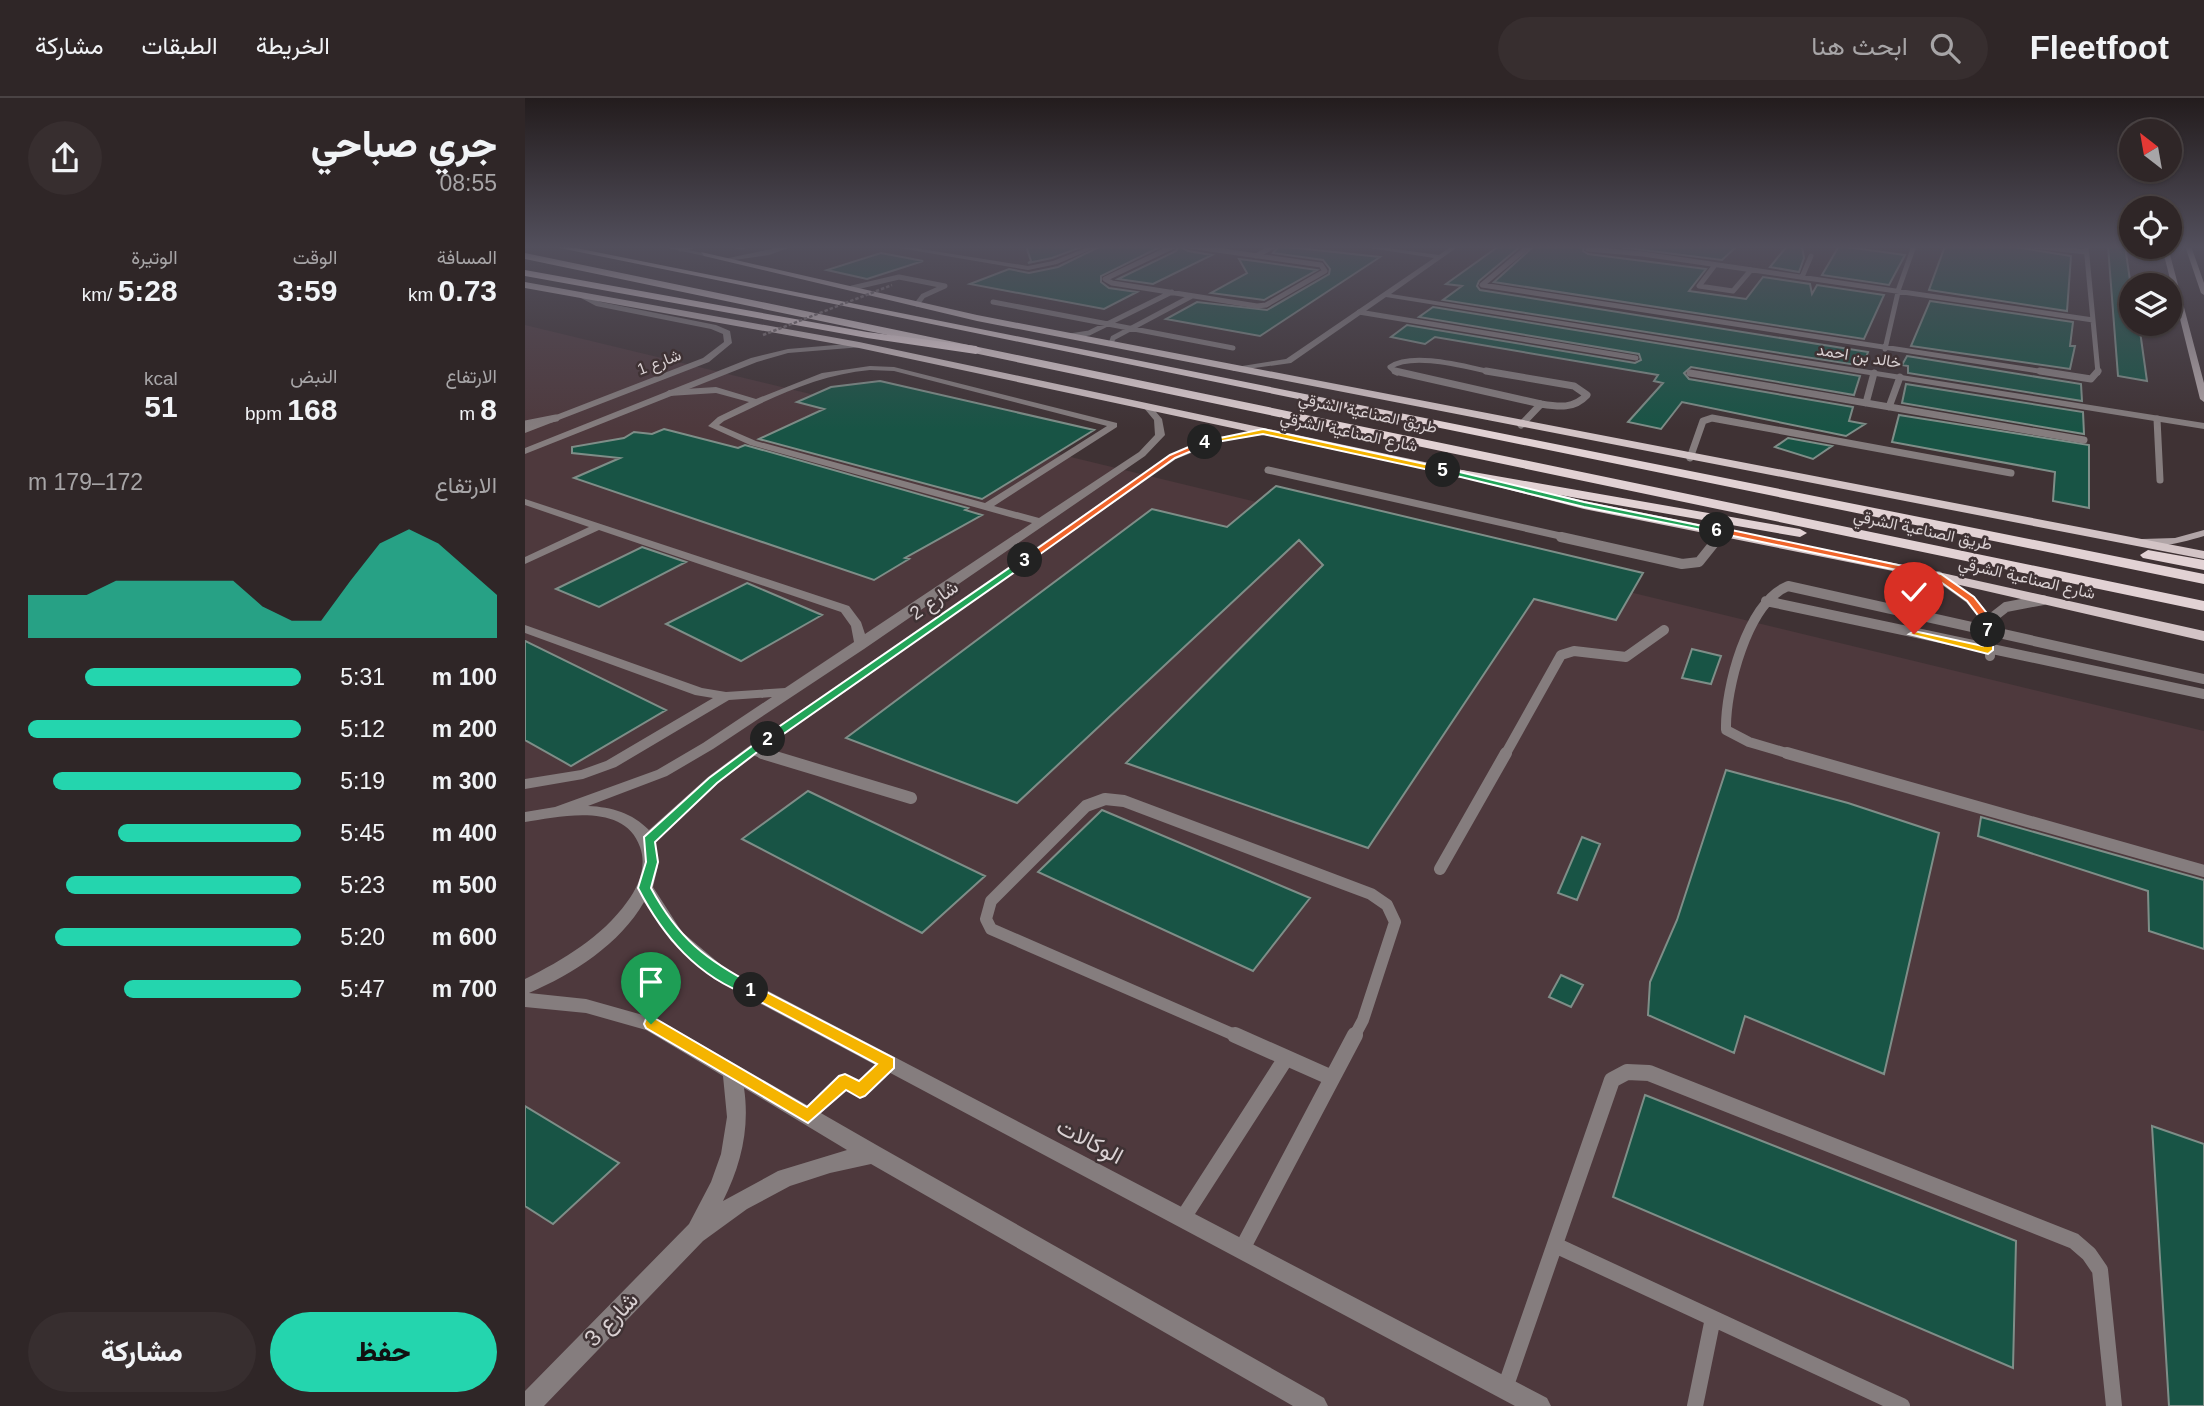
<!DOCTYPE html>
<html lang="ar">
<head>
<meta charset="utf-8">
<style>
  body { margin:0; font-family:Helvetica,Vazirmatn,sans-serif; background:#372e2f; color:#f1f3f6; direction:rtl; height:100vh; display:flex; flex-direction:column; font-size:26px; white-space:nowrap }
  * { box-sizing:border-box; margin:0 }
  p { font-size:23px; color:#a7a5a7 }
  .icon { flex:none; width:38px; height:38px; fill:none; stroke:currentColor; stroke-width:2; stroke-linecap:round; stroke-linejoin:round }
  .map { position:relative; flex:1; overflow:hidden; direction:ltr }
  .panel { display:flex; flex-direction:column; background:#2f2627; width:525px }
  .panel>* { flex:none }
  .needle { width:46px; rotate:329deg }
  .buttons { position:absolute; left:1594px; top:21px; display:grid; gap:14px }
  .buttons a { display:grid; place-items:center; width:63px; height:63px; border-radius:50%; background:#2f2627; box-shadow:0 2px 5px #0004,0 0 0 2px #4a4344; font-size:35px }
  .pin { position:absolute; display:grid; place-items:center; width:60px; height:60px; color:#fff; margin:-72px -30px; border-radius:50% 50% 50% 0; rotate:-45deg; box-shadow:0 0 7px #0007 }
  .pin .icon { rotate:45deg }
  .km { position:absolute; width:35px; height:35px; margin:-18px; border-radius:50%; background:#222; color:#fff; font-size:19px; line-height:35px; text-align:center }
  .round { display:grid; place-items:center; flex:none; width:74px; height:74px; border-radius:37px; background:#372e2f }
  .summary { display:flex; align-items:center; justify-content:space-between; height:119px; padding:0 28px }
  h1 { font-size:38px; font-weight:800; line-height:52px }
  .figures { display:grid; grid-template-columns:repeat(3,1fr); gap:10px; height:119px; padding:7px 28px }
  .figures div { display:grid; align-content:center }
  .figures b { font-size:30px; font-weight:800 }
  .figures small { font-size:19px; font-weight:400 }
  .figures p { font-size:19px }
  .chart { height:196px; padding:14px 28px }
  .chart p { display:flex; justify-content:space-between }
  .chart svg { width:100%; height:126px; margin-top:7px; fill:#24d5ae; opacity:.7 }
  .action { display:flex; gap:14px; margin-top:auto; padding:14px 28px }
  .action a { flex:1; height:80px; border-radius:42px; background:#24d5ae; color:#111; font-size:28px; font-weight:800; line-height:80px; text-align:center }
  .action a+a { background:#372e2f; color:#f1f3f6 }
  ul { padding:0 28px; list-style:none; font-size:23px }
  li { display:grid; grid-template-columns:112px 84px 1fr; align-items:center; height:52px }
  li i { height:18px; border-radius:9px; background:#24d5ae }
  header { display:flex; align-items:center; gap:42px; box-sizing:border-box; height:98px; padding:0 35px; background:#2f2627; border-bottom:2px solid #4a4344 }
  header strong { font-size:33px }
  nav { display:flex; gap:38px; margin-inline-start:auto; font-size:24px }
  .search { width:490px; height:63px; background:#372e2f; display:flex; align-items:center; gap:18px; box-sizing:border-box; padding:0 24px; border-radius:38px; color:#a7a5a7; font-size:26px }
  main { display:flex; flex:1; min-height:0 }
  .map>svg:first-child { display:block }
</style>
</head>
<body>
<header>
<strong>Fleetfoot</strong>
<div class="search"><svg class="icon" aria-label="search" viewBox="0 0 24 24"><circle cx="10" cy="10" r="6"/><path d="M15 15l6 6"/></svg>ابحث هنا</div>
<nav><a>الخريطة</a><a>الطبقات</a><a>مشاركة</a></nav>
</header>
<main>
<div class="map">
<svg width="1679" height="1308" viewBox="0 0 1679 1308">
  <rect width="100%" height="100%" fill="#3f3234"/>
  <path fill="#4e393d" d="M0 227 1679 633V1308H0Z"/>
  <path fill="#185445" stroke="#7e8e88" stroke-width="2" d="M501 148H559L527 160 503 165 506 163Z
    M576 148H637L576 178V184L584 190 612 194 579 211 445 186 484 171 504 175 533 169Z
    M654 148 663 153 687 157 628 186 593 181 651 153Z
    M754 148 855 159 735 238 641 221 672 204 742 212 804 176 805 171 798 162 748 155Z
    M974 148H996L954 183 952 188 955 192 1343 254 1338 268 918 202 937 188 921 186Z
    M1009 148H1059L1058 153 1063 156 1181 171 1164 193 1221 201 1238 179 1285 186 1287 196 1292 187 1359 197 1339 241 969 184Z
    M1086 148H1212L1197 162Z
    M1262 148H1277L1279 160 1274 174 1245 169Z
    M1314 148 1380 157 1364 187 1297 177Z
    M1420 148 1490 149 1546 158 1542 213 1404 192Z
    M1583 148H1600L1606 189V226H1614L1622 283 1593 278Z
    M356 155 398 163 342 181 302 172Z
    M714 161 730 163 792 172 739 202 686 195 722 175Z
    M1405 203 1548 224 1545 248H1550L1545 271 1386 248Z
    M908 209 1335 278 1329 297 1166 269 1159 275 1164 281 1328 309 1324 323 1340 326 1321 338 1157 304 1136 331 1103 324 1138 285 1129 283 1133 277 910 239 900 246 866 239 882 227 1110 265 1116 262 1114 256 894 219Z
    M1382 258 1556 286 1557 303 1383 275V268L1377 267Z
    M355 283 569 332 457 401 234 341 299 311 272 304 306 289Z
    M1381 286 1558 314 1559 336 1377 305Z
    M1374 317 1564 347V410L1528 403 1530 374 1367 344Z
    M139 331 213 350 220 347 443 410 440 412 457 417 380 460 384 461 349 482 49 380 95 360 47 355V349L99 340 109 334 127 336Z
    M1263 340 1307 348 1288 361 1250 349Z
    M751 388 1118 475 1091 522 1009 501 843 750 601 665 798 467 774 442 492 705 321 640 627 411 702 429Z
    M117 449 161 464 74 509 31 491Z
    M222 485 297 517 216 563 141 526Z
    M0 543 141 612 46 668 0 642Z
    M1167 551 1196 558 1186 586 1157 580Z
    M1201 672 1323 705 1414 735 1359 976 1220 918 1209 955 1123 917 1125 884 1152 822Z
    M283 693 460 778 397 835 217 741Z
    M577 712 785 800 728 873 513 774Z
    M1456 719 1679 782V851L1624 833 1623 793 1453 738Z
    M1057 739 1075 746 1052 802 1033 795Z
    M1036 877 1058 887 1046 909 1024 899Z
    M1120 997 1491 1143 1488 1270 1088 1099Z
    M0 1008 94 1065 28 1126 0 1108Z
    M1627 1028 1679 1046V1308H1644Z"/>
  <g fill="none" stroke-linecap="round" stroke-linejoin="round">
    <path stroke="#7d7173" stroke-width="6" stroke-dasharray="10 5" stroke-linecap="butt" d="M299 1003 320 983 335 993 348 980"/>
    <path stroke="#857d7e" stroke-width="5" d="M211 148 218 149
      M649 148 580 181 587 185 732 208 741 207 800 173 796 167 664 148
      M1004 148 957 187 1527 275
      M1508 148 1561 154
      M1561 148 1573 275
      M155 151 168 148
      M1063 151 1118 156 1568 222
      M731 158 749 148
      M1190 167 1174 188 1208 193 1226 172
      M1277 179 1286 158
      M327 190 374 179 420 188 398 198 392 206
      M468 204 708 250
      M834 214 1111 260
      M545 238 564 235 647 194
      M586 246 588 240 667 198
      M1360 251 1374 190 1389 148
      M872 275 865 269C889 253 944 270 971 275"/>
    <path stroke="#857d7e" stroke-width="7" d="M870 273 1016 306
      M961 273 1049 288 1062 297C1049 311 1034 309 1016 306
      M1515 273 1566 281 1573 273
      M1165 275 1559 342
      M1341 305 1349 275
      M1364 309 1375 279
      M1632 321 1635 382
      M0 326 31 320
      M996 327 1016 306
      M1165 360 1178 323 1187 320 1486 375
      M743 372 1044 440
      M1192 440 1198 433"/>
    <path stroke="#857d7e" stroke-width="10" d="M1036 439 1157 466 1174 464 1194 439
      M1413 478 1445 501 1463 523 1465 558
      M1241 503 1679 596
      M1463 523 1481 509 1518 502
      M228 652 243 657
      M980 657 1036 557 1049 553 1101 559 1139 532
      M1268 657 1224 644 1201 632C1200 591 1222 505 1263 488L1679 581"/>
    <path stroke="#857d7e" stroke-width="12" d="M237 655 386 700
      M1262 655 1679 773
      M915 771 981 655
      M714 939 466 831 461 821 466 803 561 708 580 701 599 703 846 796 862 807 870 824 838 922 829 939"/>
    <path stroke="#857d7e" stroke-width="16" d="M710 937 807 980
      M658 1120 761 960
      M1030 1147 1377 1308
      M717 1151 830 937
      M980 1290 1087 982 1102 974 1124 975 1549 1143 1564 1156 1575 1172 1589 1308
      M1170 1308 1188 1220"/>
    <path fill="#857d7e" fill-rule="evenodd" d="M134 148H146L182 156 179 158Z
      M260 148H269L244 157 202 163 199 161Z
      M363 148H377L503 168 528 163 566 148H574L532 166 503 172Z
      M832 148H847L914 157 927 148H934L866 196 1679 325V331L861 199 766 265 708 273 707 271 711 269 761 261 909 160Z
      M345 268 369 269 592 325V329L469 408 514 420 614 354 630 337 629 322 619 310 620 308H626L637 321 640 337 620 358 339 551 188 651 142 678 63 708C87 709 107 715 124 732L183 679 223 649 645 357 688 340 741 332V336L694 344 651 361 233 655 193 685 129 745 133 768 128 789 157 834 201 871 1022 1300 1026 1308H990L189 881 146 843 119 804C95 846 48 876 4 895L61 901 132 921 355 1049 799 1300 803 1308H768L346 1066 305 1075 265 1088 222 1111 178 1143 19 1308H0V1293L164 1126 186 1084 196 1056 202 1019 198 978 121 932 61 915 0 909V881C38 862 77 839 102 804 114 788 122 768 115 749 100 704 36 718 0 724V714L30 709 132 672 178 645 247 599 204 602 91 669 58 681 0 691V681L56 672 81 663 188 600 170 597 0 535V527L177 590 201 594 260 590 329 544 326 528 316 514 74 432 0 466V459L64 429 0 407V401L324 508 336 524 340 536 507 425 225 347 183 328 193 319 224 304 191 295 144 298 140 295 144 292 191 289 231 301 297 275ZM345 272 369 273 582 328 460 405 231 343 194 327 199 323C247 300 291 277 345 272ZM219 990 322 1052 253 1073 198 1103C216 1067 225 1030 219 990Z"/>
    <path fill="#857d7e" fill-rule="evenodd" d="M58 197 76 204 191 227 205 233 207 245 184 264 0 335V329L178 260 199 244 198 236 186 231 71 208 56 200Z
      M334 245H337V249L263 255 232 264 0 356V350L226 260 263 251Z"/>
    <path fill="#b1a5a7" fill-rule="evenodd" d="M1660 148H1666L1679 185V197L1676 195Z
      M1637 149H1643L1679 285V304L1675 301Z
      M1679 432V438C1662 443 1626 454 1612 444L1617 441 1650 440Z"/>
    <path fill="#d3c4c6" fill-rule="evenodd" d="M176 154 452 217 1679 453V461L452 223 179 158Z
      M0 184 334 244 937 372 1059 403 1413 474 1679 533V543L1413 482 1059 411 936 379 334 250 0 190Z"/>
    <path fill="#e2d2d4" fill-rule="evenodd" d="M25 148H41L1679 476V486Z
      M0 155 1679 503V513L0 161Z
      M937 372 1275 431 1282 435 1275 439 932 379 930 376Z
      M1623 452 1679 462V472L1618 460 1615 457Z"/>
    <path fill="#f2e0e3" fill-rule="evenodd" d="M0 172 342 234 451 248 457 252 451 256 342 240 0 178Z"/>
    <path stroke="#7d7173" stroke-width="2.5" stroke-dasharray="3.5 2" stroke-linecap="butt" d="M238 237 367 187"/>
  </g>
  <linearGradient id="sky" x2="0" y2="1"><stop stop-color="#231c1d"/><stop offset="0.45" stop-color="#524f5c"/><stop offset="1" stop-color="#524f5c" stop-opacity="0"/></linearGradient>
  <rect width="1679" height="331" fill="url(#sky)"/>
  <path fill="#f5b400" stroke="#fff" stroke-width="2" d="M226 886 369 960V970L340 998 335 1000 321 992 283 1025 121 930 119 926 121 921H131L282 1009 314 978 320 976 334 983 352 966 221 896V888Z"/>
  <path fill="#22a559" stroke="#fff" stroke-width="2" d="M239 639 249 641 192 685 130 744 133 764 126 790C153 840 181 862 231 888V896L226 898C172 879 138 838 113 790L121 764 119 739 184 680Z"/>
  <path fill="#22a559" stroke="#fff" stroke-width="2" d="M500 459 504 464 247 644H239V639Z"/>
  <path fill="#f0652b" stroke="#fff" stroke-width="2" d="M680 342 683 346 650 360 504 464 496 462 645 357Z"/>
  <path fill="#f5b400" stroke="#fff" stroke-width="2" d="M738 331 918 370 922 372 918 375 738 336 680 346 676 344Z"/>
  <path fill="#22a559" stroke="#fff" stroke-width="2" d="M918 370 1059 404 1197 432 1192 435 1059 409 915 374Z"/>
  <path fill="#f0652b" stroke="#fff" stroke-width="2" d="M1192 429 1416 476 1449 499 1468 523V532L1460 534 1458 524 1442 503 1410 480 1189 434Z"/>
  <path fill="#f5b400" stroke="#fff" stroke-width="2" d="M1463 529 1468 532V552L1463 556 1384 536 1389 533 1458 548V532Z"/>
  <g text-anchor="middle" dominant-baseline="central" stroke-width="5" stroke-linejoin="round" paint-order="stroke">
    <g font-size="16" fill="#dad1d3" stroke="#3f3234">
      <text transform="translate(1334 258) rotate(9)">خالد بن احمد</text>
      <text transform="translate(134 264) rotate(-21)">شارع 1</text>
      <text transform="translate(843 315) rotate(12)">طريق الصناعية الشرقي</text>
      <text transform="translate(824 334) rotate(12)">شارع الصناعية الشرقي</text>
      <text transform="translate(1398 432) rotate(12)">طريق الصناعية الشرقي</text>
      <text transform="translate(1502 480) rotate(13)">شارع الصناعية الشرقي</text>
    </g>
    <g font-size="19" fill="#dad1d3" stroke="#3f3234">
      <text transform="translate(409 502) rotate(-35)">شارع 2</text>
    </g>
    <g font-size="23" fill="#dad1d3" stroke="#3f3234">
      <text transform="translate(565 1043) rotate(28)">الوكالات</text>
      <text transform="translate(86 1221) rotate(-46)">شارع 3</text>
    </g>
  </g>
</svg>
<div class="buttons">
<a><svg class="needle" viewBox="-14 -14 28 28"><path d="M0-13l5 13h-10z" fill="#e53935"/><path d="M0 13l5-13h-10z" fill="#a7a5a7"/></svg></a>
<a><svg class="icon" aria-label="locate" viewBox="0 0 24 24"><circle cx="12" cy="12" r="6"/><path d="M12 2v4M12 18v4M2 12h4M18 12h4"/></svg></a>
<a><svg class="icon" aria-label="layers" viewBox="0 0 24 24"><path d="M12 4l9 5-9 5-9-5zM3 14l9 5 9-5"/></svg></a>
</div>
<div class="pin" style="left:126px;top:926px;background:#1e9e55"><svg class="icon" aria-label="arrive" viewBox="0 0 24 24"><path d="M6 21V4h12l-3 4 3 4H6"/></svg></div>
<div class="pin" style="left:1389px;top:536px;background:#d93025"><svg class="icon" aria-label="check" viewBox="0 0 24 24"><path d="M5 12l5 5 9-10"/></svg></div>
<b class="km" style="left:226px;top:892px">1</b>
<b class="km" style="left:243px;top:641px">2</b>
<b class="km" style="left:500px;top:462px">3</b>
<b class="km" style="left:680px;top:344px">4</b>
<b class="km" style="left:918px;top:372px">5</b>
<b class="km" style="left:1192px;top:432px">6</b>
<b class="km" style="left:1463px;top:532px">7</b>
</div>
<section class="panel">
<div class="summary"><div><h1>جري صباحي</h1><p>08:55</p></div><a class="round"><svg class="icon" aria-label="share" viewBox="0 0 24 24"><path d="M12 15V3M7 8l5-5 5 5M5 13v7h14v-7"/></svg></a></div>
<div class="figures">
<div><p>المسافة</p><b>0.73<small> km</small></b></div>
<div><p>الوقت</p><b>3:59</b></div>
<div><p>الوتيرة</p><b>5:28<small> /km</small></b></div>
</div>
<div class="figures">
<div><p>الارتفاع</p><b>8<small> m</small></b></div>
<div><p>النبض</p><b>168<small> bpm</small></b></div>
<div><p>kcal</p><b>51</b></div>
</div>
<div class="chart"><p><span>الارتفاع</span>172–179 m</p>
<svg viewBox="0 0 160 44" preserveAspectRatio="none"><path d="M0 44V29L10 29L20 29L30 24L40 24L50 24L60 24L70 24L80 33L90 38L100 38L110 24L120 11L130 6L140 11L150 20L160 29V44z"/></svg>
</div>
<ul>
<li><b>100 m</b>5:31<i style="width:79%"></i></li>
<li><b>200 m</b>5:12<i style="width:100%"></i></li>
<li><b>300 m</b>5:19<i style="width:91%"></i></li>
<li><b>400 m</b>5:45<i style="width:67%"></i></li>
<li><b>500 m</b>5:23<i style="width:86%"></i></li>
<li><b>600 m</b>5:20<i style="width:90%"></i></li>
<li><b>700 m</b>5:47<i style="width:65%"></i></li>
</ul>
<div class="action"><a>حفظ</a><a>مشاركة</a></div>
</section>
</main>
</body>
</html>
